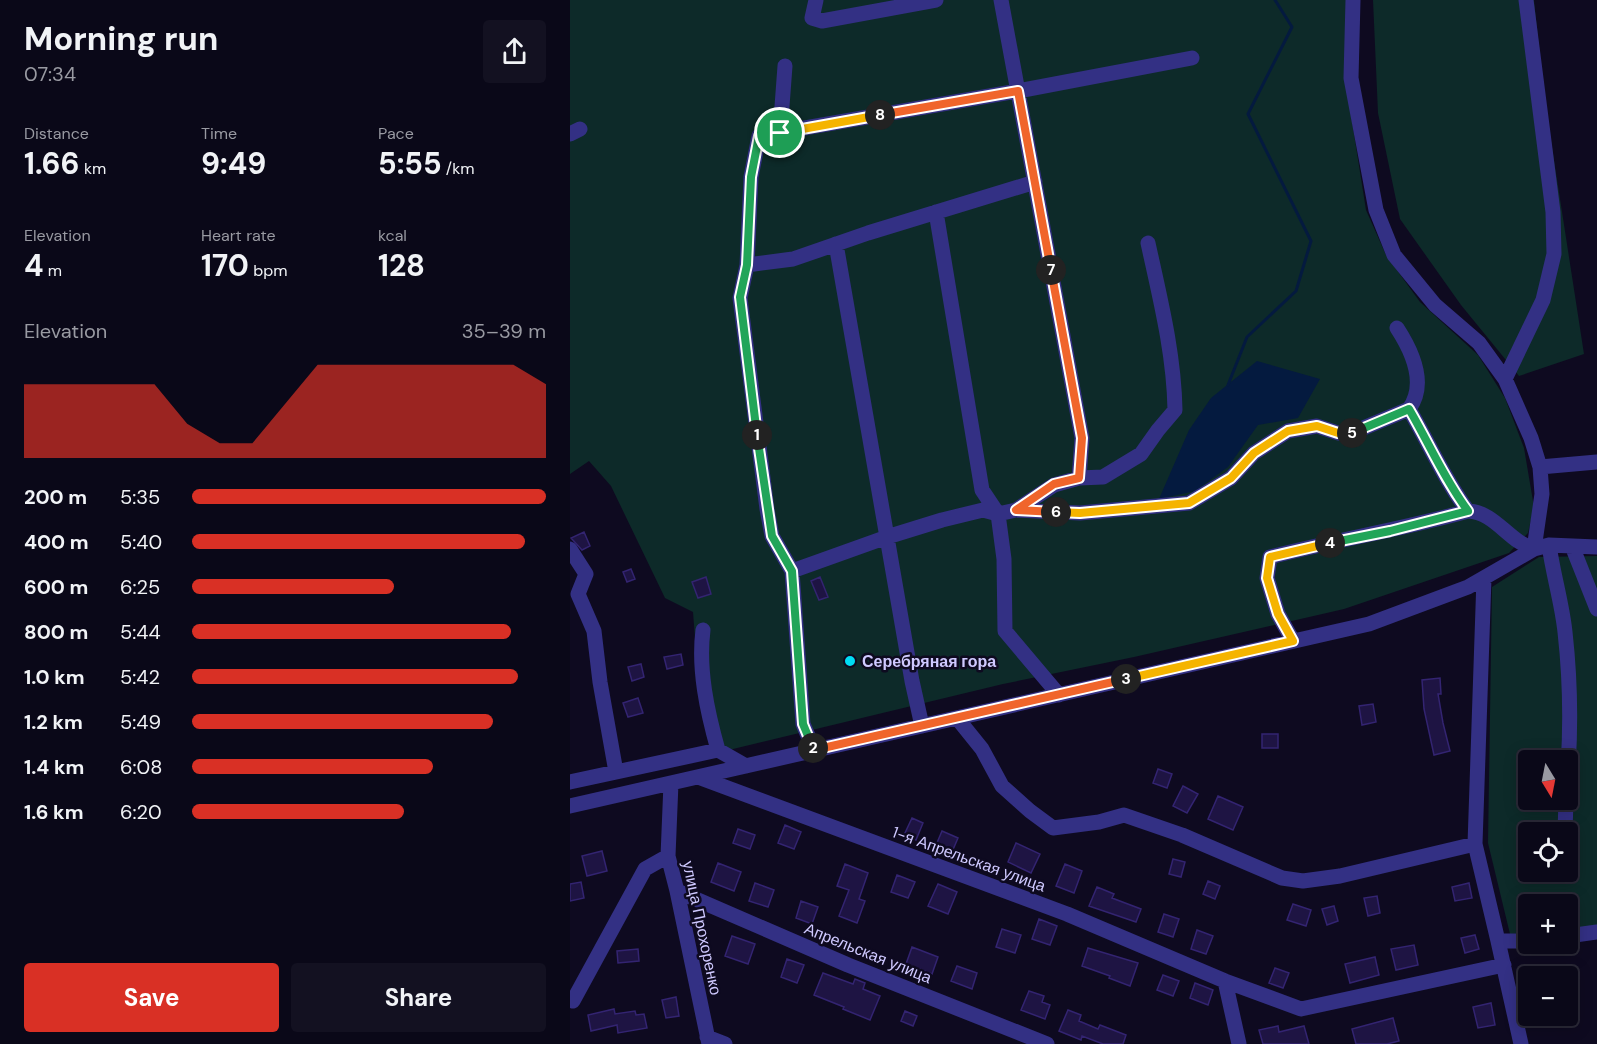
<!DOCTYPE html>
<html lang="en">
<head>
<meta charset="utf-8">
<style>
  body { margin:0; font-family:"DM Sans",sans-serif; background:#131121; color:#f1f3f6; height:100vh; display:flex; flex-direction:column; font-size:22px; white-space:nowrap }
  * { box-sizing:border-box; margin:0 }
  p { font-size:20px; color:#999aa2 }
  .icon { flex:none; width:33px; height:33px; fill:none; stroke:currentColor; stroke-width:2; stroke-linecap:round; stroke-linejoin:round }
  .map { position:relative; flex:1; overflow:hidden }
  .details { display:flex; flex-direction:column; background:#0a0818; width:570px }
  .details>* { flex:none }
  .needle { width:39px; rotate:170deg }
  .tools { position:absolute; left:948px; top:750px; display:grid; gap:12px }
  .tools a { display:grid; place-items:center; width:60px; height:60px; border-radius:6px; background:#0a0818; box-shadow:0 3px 15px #0003,0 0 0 2px #2a2937; font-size:30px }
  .pin { position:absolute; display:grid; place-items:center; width:51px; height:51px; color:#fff; margin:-26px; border:3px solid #fff; border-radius:50%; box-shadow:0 2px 6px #0007 }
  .km { position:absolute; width:30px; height:30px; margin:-15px; border-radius:50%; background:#222; color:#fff; font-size:16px; line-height:30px; text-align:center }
  .round { display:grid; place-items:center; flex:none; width:63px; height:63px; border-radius:6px; background:#131121 }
  .summary { display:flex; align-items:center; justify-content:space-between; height:102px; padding:0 24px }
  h1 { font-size:33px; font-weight:700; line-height:45px }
  .figures { display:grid; grid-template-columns:repeat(3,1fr); gap:9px; height:102px; padding:6px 24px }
  .figures div { display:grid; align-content:center }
  .figures b { font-size:30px; font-weight:700 }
  .figures small { font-size:16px; font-weight:400 }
  .figures p { font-size:16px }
  .chart { height:168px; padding:12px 24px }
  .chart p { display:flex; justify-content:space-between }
  .chart svg { width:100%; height:108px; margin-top:6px; fill:#d93025; opacity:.7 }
  .primary-button { display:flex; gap:12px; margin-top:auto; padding:12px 24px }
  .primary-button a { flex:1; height:69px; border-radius:6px; background:#d93025; color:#fff; font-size:24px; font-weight:700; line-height:69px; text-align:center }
  .primary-button a+a { background:#131121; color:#f1f3f6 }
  ul { padding:0 24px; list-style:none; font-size:20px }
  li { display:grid; grid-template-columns:96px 72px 1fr; align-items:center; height:45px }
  li i { height:15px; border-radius:8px; background:#d93025 }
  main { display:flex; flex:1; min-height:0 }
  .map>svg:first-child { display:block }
</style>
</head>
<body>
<main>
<section class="details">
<div class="summary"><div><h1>Morning run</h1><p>07:34</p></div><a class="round"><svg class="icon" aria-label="share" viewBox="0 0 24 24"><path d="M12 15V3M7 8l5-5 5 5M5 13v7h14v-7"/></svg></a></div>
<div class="figures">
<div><p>Distance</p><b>1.66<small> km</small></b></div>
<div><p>Time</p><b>9:49</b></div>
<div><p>Pace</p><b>5:55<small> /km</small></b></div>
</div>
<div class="figures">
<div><p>Elevation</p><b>4<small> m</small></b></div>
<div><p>Heart rate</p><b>170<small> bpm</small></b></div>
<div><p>kcal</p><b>128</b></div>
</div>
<div class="chart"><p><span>Elevation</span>35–39 m</p>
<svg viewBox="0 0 160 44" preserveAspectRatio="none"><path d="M0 44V14L10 14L20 14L30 14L40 14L50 30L60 38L70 38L80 22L90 6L100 6L110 6L120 6L130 6L140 6L150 6L160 14V44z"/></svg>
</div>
<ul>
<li><b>200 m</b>5:35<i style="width:100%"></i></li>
<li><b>400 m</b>5:40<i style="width:94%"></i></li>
<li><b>600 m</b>6:25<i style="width:57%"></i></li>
<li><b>800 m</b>5:44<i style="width:90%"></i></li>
<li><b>1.0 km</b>5:42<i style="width:92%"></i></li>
<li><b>1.2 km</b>5:49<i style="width:85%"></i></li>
<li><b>1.4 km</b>6:08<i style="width:68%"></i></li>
<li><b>1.6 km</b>6:20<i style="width:60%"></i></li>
</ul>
<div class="primary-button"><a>Save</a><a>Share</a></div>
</section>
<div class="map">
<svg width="1027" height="1044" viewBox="0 0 1027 1044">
  <rect width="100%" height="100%" fill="#0e0a20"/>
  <path fill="#0d2a29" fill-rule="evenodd" d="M0 0H777L775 77 796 210 816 255 850 302 908 355 935 398 954 448 964 507 958 533 939 553 774 609 564 657 433 684 163 749 143 757 128 677 123 612 95 598 41 486 19 461 0 474Z
    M803 0H964L975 102 1014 354 949 376 891 305 830 219 808 113Z
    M1027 556V927L998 930V904H958V933L940 934 918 843 922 587 969 557ZM958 760H998V800H958ZM958 832H998V872H958Z"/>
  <path fill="#041a3f" d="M687 361 750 379 728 418 688 425 658 467 625 491 589 499 619 430 641 398Z"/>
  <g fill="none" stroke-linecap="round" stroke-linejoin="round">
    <path stroke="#041a3f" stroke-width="3" d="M658 385 677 337 726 291 741 241 678 114 722 27 705 0"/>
  </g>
  <path fill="#1e1443" stroke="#332471" stroke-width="1.5" d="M14 532 20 546 12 550 1 538Z
    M61 569 65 579 57 582 53 572Z
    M136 577 141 594 128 598 122 582Z
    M250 577 258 597 249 600 241 581Z
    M111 654 113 665 97 669 94 657Z
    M71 664 74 677 62 681 58 667Z
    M870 678 871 694H868L873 723 880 751 864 755 854 709 852 680Z
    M68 698 73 713 58 717 53 703Z
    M803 704 806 722 792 725 789 706Z
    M692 734H708V748H692Z
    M588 769 602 774 597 788 583 783Z
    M613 786 628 794 617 813 603 806Z
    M648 796 673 807 663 830 638 819Z
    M342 818 353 823 346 840 334 835Z
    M215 825 231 832 224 849 208 843Z
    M168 829 185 835 180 849 163 843Z
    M372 831 388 838 382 852 366 845Z
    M446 843 470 854 461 873 438 862Z
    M32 851 37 871 17 876 12 856Z
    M603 859 615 862 611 877 599 874Z
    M148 863 171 872 164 891 141 882Z
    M275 864 298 873 289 899 295 901 287 923 269 916 279 890 267 886Z
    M495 864 512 871 504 893 486 886Z
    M327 875 345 882 338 898 321 892Z
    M638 881 650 886 645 899 633 894Z
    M11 882 14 898 0 901V884Z
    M185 883 204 890 198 907 179 901Z
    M899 883 902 898 885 901 882 887Z
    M368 884 387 892 378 914 358 906Z
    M527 887 544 894 542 898 571 909 566 922 519 906Z
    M807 896 810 913 798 916 794 898Z
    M231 901 248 907 242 924 226 918Z
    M723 904 741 910 736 926 717 920Z
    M764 906 768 921 757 925 752 909Z
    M594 914 609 919 603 937 588 932Z
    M469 919 487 926 480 945 462 939Z
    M432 929 451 935 445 953 426 947Z
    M627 930 643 936 636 954 621 949Z
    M905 935 909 949 895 953 891 938Z
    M162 936 185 944 178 964 155 956Z
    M844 945 848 965 826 970 821 949Z
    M342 947 368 957 362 974 336 964Z
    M518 948 568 963 560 986 539 978 540 976 512 966Z
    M68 949 69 961 48 963 47 951Z
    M805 957 809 975 780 983 775 964Z
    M217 959 234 965 227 983 211 977Z
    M387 966 407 973 402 989 381 981Z
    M705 968 719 973 713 988 699 983Z
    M253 973 283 984 285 979 295 983 293 989 310 996 300 1020 273 1009 274 1007 244 995Z
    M593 975 609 981 603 996 587 990Z
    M625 983 643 990 638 1005 620 998Z
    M459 991 474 996 472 1002 480 1005 475 1019 451 1010Z
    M106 997 109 1016 96 1018 92 1000Z
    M921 1003 925 1025 908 1028 903 1007Z
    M44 1009 45 1014 65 1011 66 1015 74 1014 77 1028 48 1033 47 1025 21 1031 18 1015Z
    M498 1010 511 1015 509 1021 528 1029 530 1025 556 1035 553 1044H533L512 1036 511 1040 489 1031Z
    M335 1011 347 1016 343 1026 331 1021Z
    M823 1018 829 1041 817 1044H786L782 1029Z
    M708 1026 709 1032 734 1026 739 1044H693L689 1030Z"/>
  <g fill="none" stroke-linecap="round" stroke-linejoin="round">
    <path stroke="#333084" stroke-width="15" d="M246 0 242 18 252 21 366 0
      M431 0 512 438 509 478
      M210 133 215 66
      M0 134 10 129
      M366 212 412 490 428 514 446 510 484 485 509 478 533 477 571 454 588 430 605 410C604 353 590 298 578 243
      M266 244 342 681 352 726
      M177 265 223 259 298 233 465 182
      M827 328C842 351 857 384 839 409
      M935 379 973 300 984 254 983 212 956 0
      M970 467 1027 462
      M446 510 510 513 619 503 661 478 684 453 718 431 747 426 768 433 779 434 839 409C859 443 874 479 898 511
      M979 545C983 574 992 603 995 632 1000 677 1001 722 998 767
      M1002 546 1027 609
      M0 549 16 574 8 594 24 631 30 682 46 772
      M222 571 317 537 372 520 413 510 428 514 434 559 435 631 489 695
      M914 578 905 844 928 941H958
      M133 630C128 669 137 711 148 750L176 766
      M723 641 708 614 697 578 700 557C766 540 833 529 898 511 925 512 939 542 964 549L972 494 970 467 961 438 935 379 909 343 865 305 824 255 806 210 781 78 783 0
      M387 718 412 749 432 786 460 811 483 828 529 822 554 815 612 835 712 878 733 881 770 876 905 844
      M244 750 233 724 222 571 202 536 197 509 170 298 177 265 181 177 189 136 448 91 622 58
      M128 777 497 914 655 981 669 1044
      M0 782 148 750
      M101 783 98 856 107 891 139 1044
      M0 806 799 624 898 587 964 549 979 545 1027 547
      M995 832 996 800
      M107 891 278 965 477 1044
      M998 936 1027 932
      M928 941 951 1044
      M655 981 731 1009 934 965
      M3 1001 75 869 98 856
      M137 1037 155 1044"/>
  </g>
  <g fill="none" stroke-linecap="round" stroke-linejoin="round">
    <g stroke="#fff" stroke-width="12">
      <path id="split-1" d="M187 435 170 297 177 265 181 177 189 136 210 133"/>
    </g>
    <g stroke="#fff" stroke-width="12">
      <path id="split-2" d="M187 435 202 536 222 571 233 724 243 748"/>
    </g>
    <g stroke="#fff" stroke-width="12">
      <path id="split-3" d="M243 748 244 750 556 679"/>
    </g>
    <g stroke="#fff" stroke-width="12">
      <path id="split-4" d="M556 679 723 641 708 614 697 578 700 557 760 543"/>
    </g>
    <g stroke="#fff" stroke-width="12">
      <path id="split-5" d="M760 543 820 531 898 511C874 479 859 443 839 409L782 433"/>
    </g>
    <g stroke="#fff" stroke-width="12">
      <path id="split-6" d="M486 512 510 513 619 503 661 478 684 453 718 431 747 426 768 433H782"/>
    </g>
    <g stroke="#fff" stroke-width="12">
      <path id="split-7" d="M481 270 512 438 509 478 484 484 446 510 486 512"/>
    </g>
    <g stroke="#fff" stroke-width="12">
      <path id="split-8" d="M310 115 448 91 481 270"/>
    </g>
    <g stroke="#fff" stroke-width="12">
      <path id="split-9" d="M210 133 310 115"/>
    </g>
    <use href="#split-1" stroke="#22a559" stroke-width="8"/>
    <use href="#split-2" stroke="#22a559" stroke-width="8"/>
    <use href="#split-3" stroke="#f0652b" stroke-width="8"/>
    <use href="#split-4" stroke="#f5b400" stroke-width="8"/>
    <use href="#split-5" stroke="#22a559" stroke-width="8"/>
    <use href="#split-6" stroke="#f5b400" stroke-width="8"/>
    <use href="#split-7" stroke="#f0652b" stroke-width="8"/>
    <use href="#split-8" stroke="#f0652b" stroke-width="8"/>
    <use href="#split-9" stroke="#f5b400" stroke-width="8"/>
  </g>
  <circle fill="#00ddf4" stroke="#0e0a20" stroke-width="2" cx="280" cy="661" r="6"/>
  <g text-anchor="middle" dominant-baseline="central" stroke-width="5" stroke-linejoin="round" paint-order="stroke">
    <g font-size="16" font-weight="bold" fill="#cfc9ff" stroke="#0e0a20" text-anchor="start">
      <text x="292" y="661">Серебряная гора</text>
    </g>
    <g font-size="16" fill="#cfc9ff" stroke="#0e0a20">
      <text transform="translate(399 859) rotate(20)">1-я Апрельская улица</text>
      <text transform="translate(132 928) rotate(78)">улица Прохоренко</text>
      <text transform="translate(298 953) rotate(22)">Апрельская улица</text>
    </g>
  </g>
</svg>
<div class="tools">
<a><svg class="needle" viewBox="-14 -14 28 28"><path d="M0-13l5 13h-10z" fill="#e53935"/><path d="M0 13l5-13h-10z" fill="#999aa2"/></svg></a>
<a><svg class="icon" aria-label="locate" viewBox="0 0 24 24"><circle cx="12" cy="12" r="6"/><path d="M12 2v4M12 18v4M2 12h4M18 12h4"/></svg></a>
<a>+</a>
<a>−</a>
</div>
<div class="pin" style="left:210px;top:133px;background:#1e9e55"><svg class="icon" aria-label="arrive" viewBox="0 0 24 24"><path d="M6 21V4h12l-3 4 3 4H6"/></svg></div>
<b class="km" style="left:187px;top:435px">1</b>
<b class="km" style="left:243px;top:748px">2</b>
<b class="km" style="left:556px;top:679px">3</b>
<b class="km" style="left:760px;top:543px">4</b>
<b class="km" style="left:782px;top:433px">5</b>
<b class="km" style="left:486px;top:512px">6</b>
<b class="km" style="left:481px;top:270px">7</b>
<b class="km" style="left:310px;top:115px">8</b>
</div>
</main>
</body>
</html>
